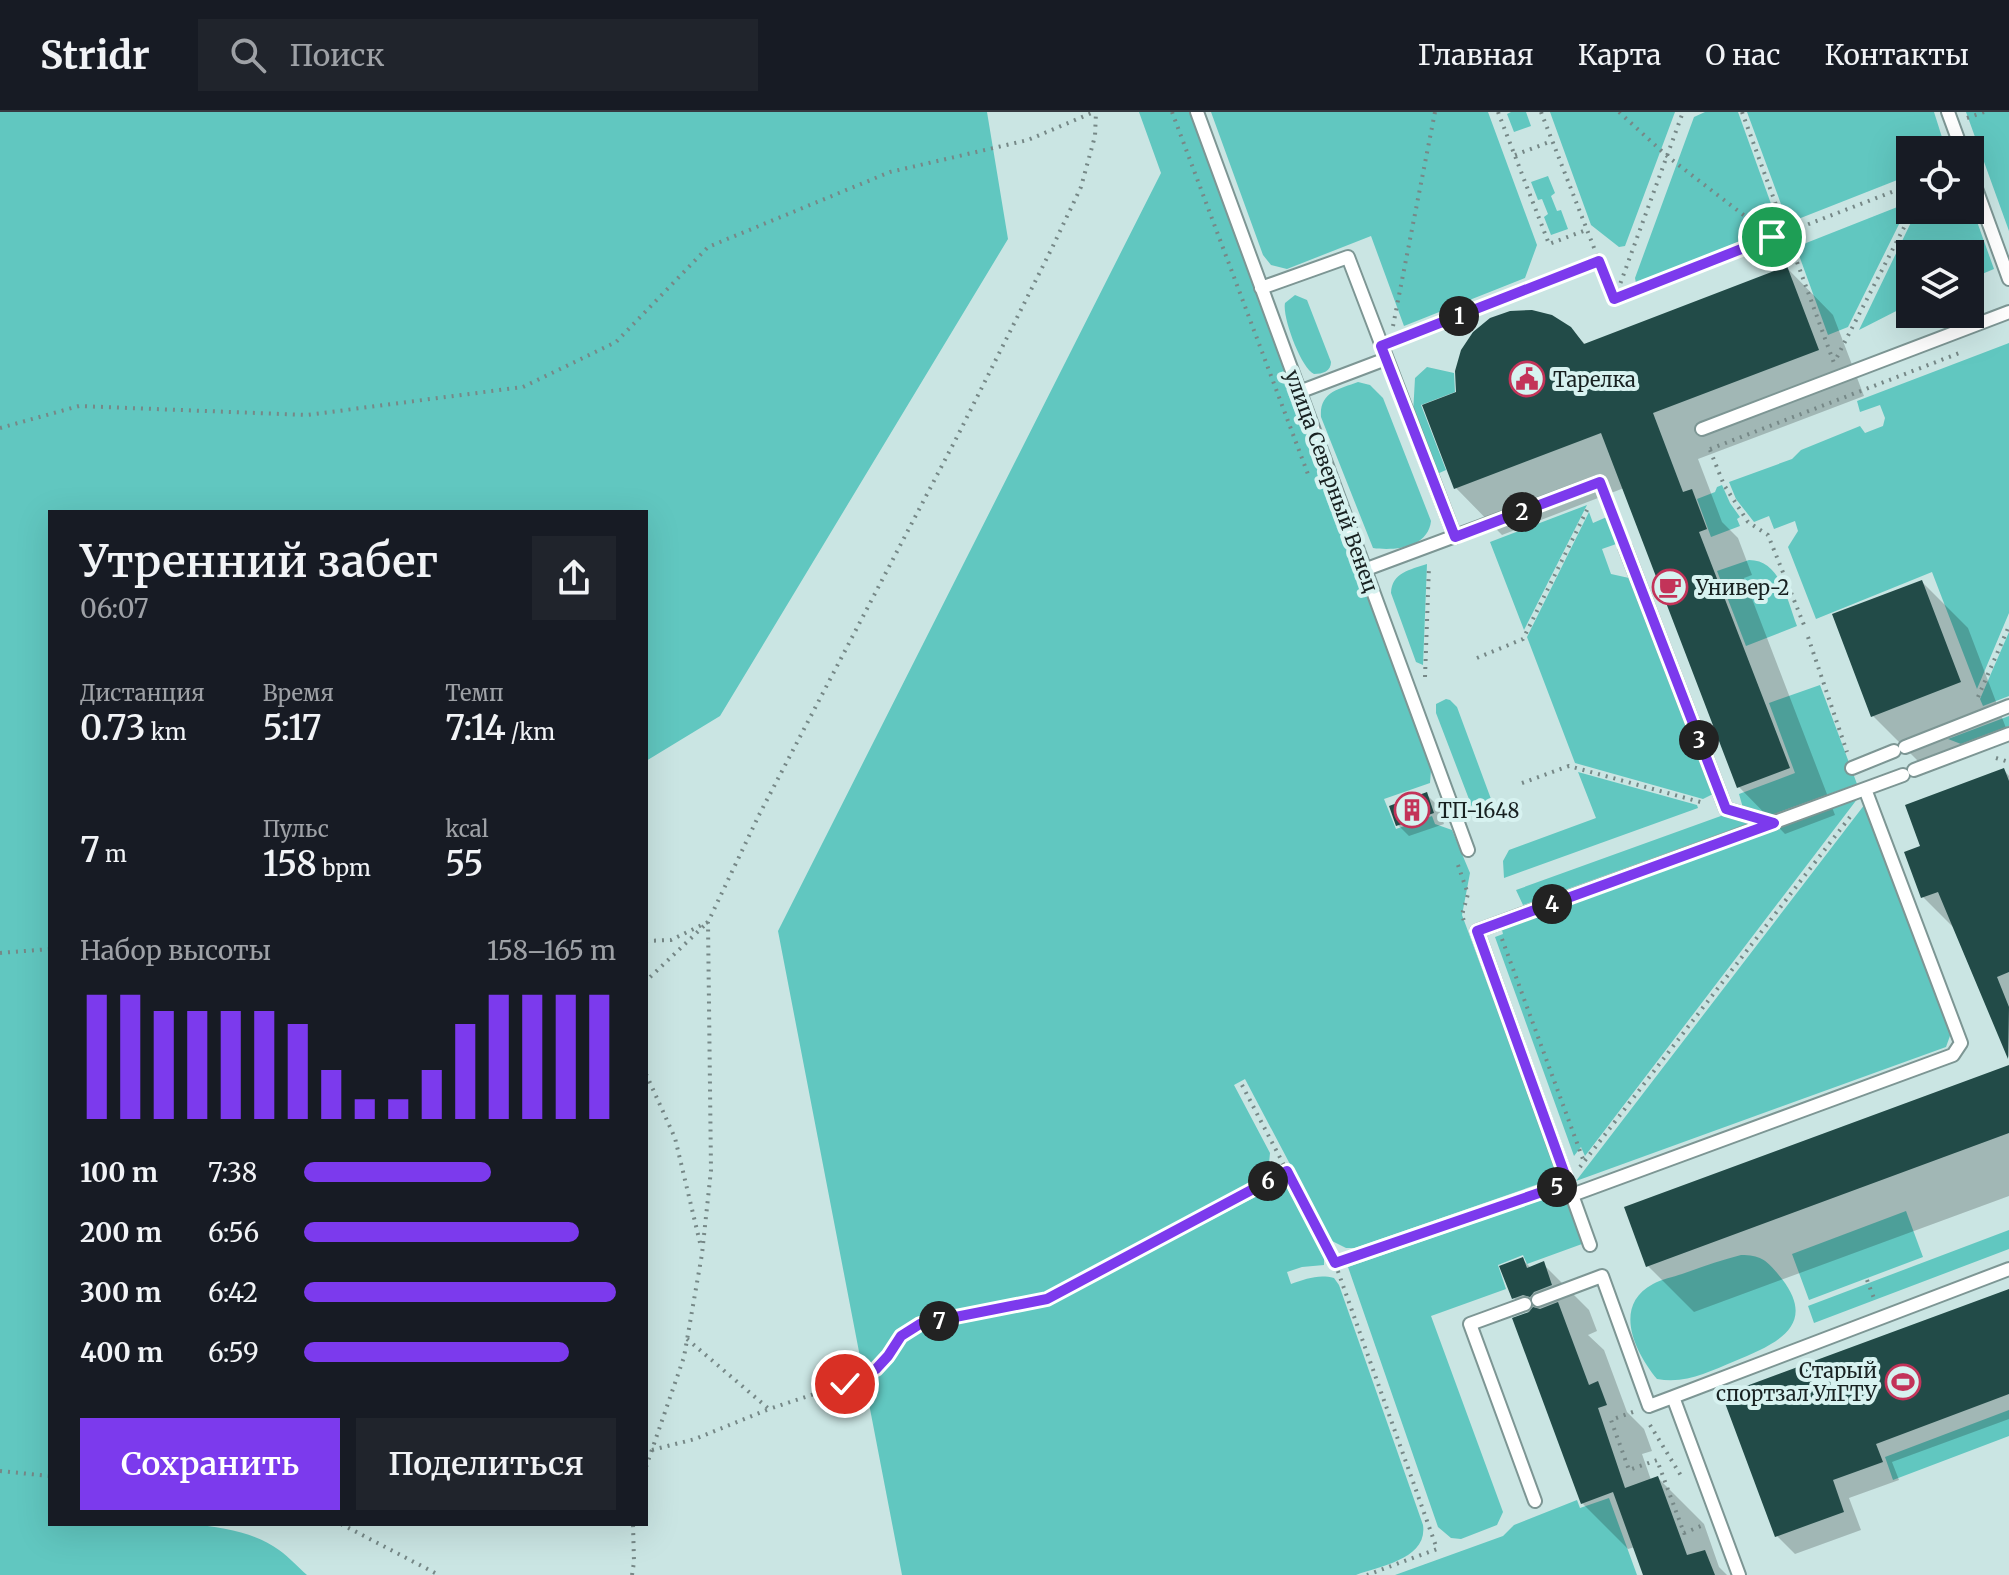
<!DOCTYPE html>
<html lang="ru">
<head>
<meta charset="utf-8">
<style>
  body { margin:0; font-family:Merriweather,serif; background:#20242c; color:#f1f3f6; height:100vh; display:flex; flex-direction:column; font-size:30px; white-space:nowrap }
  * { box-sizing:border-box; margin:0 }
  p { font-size:26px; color:#9ea1a6 }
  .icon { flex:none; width:44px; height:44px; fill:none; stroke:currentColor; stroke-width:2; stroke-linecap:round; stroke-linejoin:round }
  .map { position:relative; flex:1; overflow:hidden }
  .side { position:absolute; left:48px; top:398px; width:600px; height:1016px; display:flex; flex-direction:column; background:#171b24; border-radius:0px; box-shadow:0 8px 32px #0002 }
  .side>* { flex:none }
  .controls { position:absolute; left:1896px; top:24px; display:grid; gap:16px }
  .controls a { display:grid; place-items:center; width:88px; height:88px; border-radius:0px; background:#171b24; box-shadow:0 8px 32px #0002; font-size:40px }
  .pin { position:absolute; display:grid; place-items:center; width:68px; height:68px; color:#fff; margin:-34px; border:4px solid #fff; border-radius:50%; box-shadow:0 2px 8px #0007 }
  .km { position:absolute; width:40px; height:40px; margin:-20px; border-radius:50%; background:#222; color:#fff; font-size:22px; line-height:40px; text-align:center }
  .round { display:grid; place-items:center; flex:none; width:84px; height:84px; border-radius:0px; background:#20242c }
  .headline { display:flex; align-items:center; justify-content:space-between; height:136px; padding:0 32px }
  h1 { font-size:44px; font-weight:600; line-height:60px }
  .stats { display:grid; grid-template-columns:repeat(3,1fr); gap:12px; height:136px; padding:8px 32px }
  .stats div { display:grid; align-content:center }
  .stats b { font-size:34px; font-weight:600 }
  .stats small { font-size:22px; font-weight:400 }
  .stats p { font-size:22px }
  .chart { height:224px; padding:16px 32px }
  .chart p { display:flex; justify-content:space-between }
  .chart svg { width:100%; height:144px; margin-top:8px; stroke:#7c3aed; stroke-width:6 }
  .primary-button { display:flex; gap:16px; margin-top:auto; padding:16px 32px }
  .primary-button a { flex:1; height:92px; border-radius:0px; background:#7c3aed; color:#fff; font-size:32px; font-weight:600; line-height:92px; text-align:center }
  .primary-button a+a { background:#20242c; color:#f1f3f6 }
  ul { padding:0 32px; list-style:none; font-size:26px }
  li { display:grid; grid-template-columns:128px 96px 1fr; align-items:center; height:60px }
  li i { height:20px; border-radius:10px; background:#7c3aed }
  header { display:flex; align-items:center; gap:48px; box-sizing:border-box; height:112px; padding:0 40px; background:#171b24; border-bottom:2px solid #363941 }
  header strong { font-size:38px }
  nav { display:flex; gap:44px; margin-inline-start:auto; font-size:28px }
  .search { width:560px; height:72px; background:#20242c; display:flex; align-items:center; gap:20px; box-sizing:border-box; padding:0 28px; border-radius:0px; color:#9ea1a6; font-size:30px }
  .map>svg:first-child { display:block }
</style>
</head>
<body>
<header>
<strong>Stridr</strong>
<div class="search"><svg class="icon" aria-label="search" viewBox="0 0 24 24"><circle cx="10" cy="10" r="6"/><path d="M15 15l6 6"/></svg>Поиск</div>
<nav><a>Главная</a><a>Карта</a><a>О нас</a><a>Контакты</a></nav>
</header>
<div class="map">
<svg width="2009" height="1463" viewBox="0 0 2009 1463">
  <rect width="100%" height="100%" fill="#cae5e3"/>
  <path fill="#61c7c0" d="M0 0H987L1008 127 720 604 646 649V400H50V1412C113 1412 228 1400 279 1438 289 1445 298 1455 307 1463H0Z
    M1139 0H1190L1431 658 1430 671 1384 687 1396 717 1432 704 1435 712 1452 718 1470 761 1462 803 1557 1059 1553 1067 1355 1136H1346L1330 1128 1245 967 1234 973 1270 1041 1268 1062 1048 1179 1054 1190 1284 1070 1324 1144V1153L1302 1155 1287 1160 1291 1172C1306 1167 1318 1162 1334 1166L1339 1173 1423 1413C1428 1447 1380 1454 1356 1463H902L778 819 1161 61Z
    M1211 0H1488L1537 133 1525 166 1404 214 1371 124 1287 157 1271 153 1263 143Z
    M1511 0H1526L1531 14 1514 20 1507 2Z
    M1550 0H1675L1625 134 1619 135 1591 113Z
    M1705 0H1738L1779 114 1636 171 1635 166 1694 5Z
    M1747 0H1934L1946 38H1910V63L1788 111Z
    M1966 0H2009V119Z
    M1548 64 1555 81 1551 84 1557 99 1561 98 1568 117 1551 123 1544 105 1548 102 1542 87 1538 88 1531 70Z
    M1910 90 1848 215 1828 223 1796 135Z
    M1970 90 1994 157 1970 167V142H1910V192L1859 218 1917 98H1970Z
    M1295 183 1307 188 1331 250C1331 259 1323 262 1314 262 1301 256 1282 205 1285 191Z
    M2009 231V501L1977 577 1932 460 1816 507 1788 435 1798 419 1795 409 1774 417 1769 404 1754 410 1736 387 1729 370 1792 347 1801 338 1860 314 1865 321 1883 314 1885 306 1880 293 1860 300 1857 289Z
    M1427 255 1454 261 1455 280 1421 293 1446 358 1437 362 1413 302 1415 266Z
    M1358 270 1370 273 1383 286 1431 409C1428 436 1394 439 1373 436L1321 305C1319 280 1339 277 1358 270Z
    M1722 373 1730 391 1740 405 1737 407 1740 414 1711 425 1697 387 1715 380 1717 375Z
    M1587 393 1524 518 1490 430Z
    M1589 400 1593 411 1609 404 1619 431 1602 437 1611 462 1629 466 1713 682 1703 687 1575 651 1527 525Z
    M1749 448C1781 448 1787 489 1797 514L1746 534 1717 459Z
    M1427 452 1423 553 1416 550 1391 481C1392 460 1410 458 1427 452Z
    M2009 520V584L1983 594 1980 587Z
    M1820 573 1857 672 1523 793 1516 778 1743 696 1739 682 1795 661 1769 591Z
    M1446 587 1450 588 1457 595 1491 687 1492 692 1486 698 1478 700 1472 695 1436 601V592Z
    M2009 604V614L1961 632 1948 627Z
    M1578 660 1697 693 1698 696 1504 766 1503 749 1509 738 1596 706Z
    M1858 686 1585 1044 1581 1035 1574 1044 1495 825 1503 822 1502 818Z
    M1865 692 1951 921 1946 935 1576 1069Z
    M1564 1080 1582 1132 1527 1152 1523 1143 1498 1153 1506 1177 1431 1204 1503 1400 1497 1413 1461 1427 1451 1426 1438 1415 1348 1155Z
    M1906 1099 1923 1145 1809 1188 1792 1142Z
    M2009 1118V1137L1814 1211 1808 1194Z
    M1741 1143C1763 1143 1768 1150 1782 1167 1819 1215 1773 1233 1735 1249 1708 1260 1687 1272 1657 1267 1635 1240 1612 1194 1653 1172 1662 1167 1673 1165 1682 1162 1702 1155 1721 1148 1741 1143Z
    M2009 1298V1324L1893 1368 1885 1345Z
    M1609 1386 1637 1463H1395L1503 1424 1514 1413 1577 1388 1580 1396Z"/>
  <path fill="#0003" d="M1787 156 1833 203 1864 284 1698 347 1722 410 1738 426 1752 463 1744 466 1835 703 1785 722 1739 675 1624 376 1502 423 1456 376 1458 281 1569 216 1586 233Z
    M1922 470 1968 516 2006 616 1919 650 1873 604Z
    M2004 658 2009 664V946L1956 818 1923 785V735Z
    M1427 683 1438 694 1444 712 1409 724 1398 713Z
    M2009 955V1084L1694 1200 1648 1154Z
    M1522 1147 1531 1156 1543 1152 1589 1198 1597 1219 1588 1223 1604 1238 1627 1300 1644 1317 1652 1339 1642 1342 1651 1368 1658 1366 1704 1412 1719 1455 1727 1463H1645L1635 1435 1628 1437 1582 1391 1530 1202 1514 1186Z
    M2009 1179V1307L1892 1350 1899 1368 1849 1386 1861 1418 1795 1442 1777 1424Z"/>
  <path fill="#224b48" d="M1787 154 1819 238 1653 301 1683 380 1692 377 1707 417 1699 420 1790 656 1737 676 1601 321 1454 377 1422 293 1456 280 1455 259 1461 238 1473 220 1490 206 1510 199 1532 198 1552 203 1571 215 1584 232Z
    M1922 468 1961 570 1871 605 1832 502Z
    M2004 656 2009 669V860L1997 865 2009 895 2008 947 1938 780 1921 786 1904 740 1920 734 1905 693Z
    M1427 680 1434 701 1396 714 1389 694Z
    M2009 953V1021L1646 1155 1624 1095Z
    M1523 1145 1527 1156 1544 1149 1552 1173 1534 1180 1530 1185 1523 1183 1512 1187 1499 1154Z
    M2009 1177V1282L1876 1332 1883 1350 1833 1368 1844 1400 1775 1425 1722 1283Z
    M1558 1190 1589 1273 1598 1269 1607 1293 1598 1296 1625 1376 1658 1364 1687 1443 1705 1438 1715 1463H1643L1613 1380 1581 1392 1512 1206 1529 1200 1533 1195 1540 1197Z"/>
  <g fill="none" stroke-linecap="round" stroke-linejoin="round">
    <g stroke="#7d9694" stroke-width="16">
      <path id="lane" d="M1197 0 1468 738
        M1948 0 1962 38
        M1970 60 2009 167
        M1261 176 1348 145 1455 425
        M1299 280 1386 247
        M1702 317 2009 200
        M1625 435 1726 697 1774 711
        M1364 458 1600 370
        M1905 635 2009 594
        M1852 656 1894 639
        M1914 658 2009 622
        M1572 1083 1953 943 1961 931 1865 677
        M1590 1133 1477 819 1903 663
        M1538 1188 1602 1164 1649 1294 1673 1285 1739 1463
        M1525 1192 1470 1212 1535 1389
        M1673 1285 2009 1157"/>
    </g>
    <path stroke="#768887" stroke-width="4" stroke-dasharray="2 6" stroke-linecap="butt" d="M1172 0 1309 365
      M1498 0 1549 132 1586 118
      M1541 0 1614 187
      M1619 0 1667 44 1772 125
      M1742 0 1834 251
      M1967 6 1984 0
      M1515 43 1552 29
      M1615 186 1683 0
      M1614 187 1910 73
      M1393 214 1435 0
      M1399 227 1599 149
      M1837 245 1913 98
      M0 316 79 294 307 303 523 275 616 230 708 135 890 60 1028 28 1094 0
      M1710 337 1962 240
      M1710 338 1724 373 1748 410 1768 423 1804 513
      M1607 387 1620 420
      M1808 525 1847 640
      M1477 546 1523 527 1589 394
      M1425 565 1429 454
      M1978 585 2009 514
      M1996 646 2009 650
      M1522 671 1569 654 1704 691
      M1458 753 1468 782 1462 803 1464 809
      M1502 827 1584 1050
      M646 829 671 828 708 810 646 869
      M0 841 50 837
      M646 962 675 1026 701 1135
      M1242 973 1287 1059
      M1580 1055 1853 701
      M1335 1151 1552 1077
      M1867 1168 1875 1189
      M687 1227 769 1297 845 1272 876 1257 888 1244 901 1224 920 1212 1047 1187 1287 1059 1335 1151 1437 1437 1367 1463
      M1633 1300 1611 1308 1629 1358 1657 1348 1684 1421 1701 1414
      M1650 1313 1683 1367
      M652 1338 695 1327 769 1297
      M646 1355 684 1245 702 1142 711 1058 708 810 759 703 958 323 1052 136 1081 75 1095 24 1096 0
      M0 1359 50 1364
      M341 1412 439 1463
      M632 1463 634 1450 633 1412"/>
    <use href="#lane" stroke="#fff" stroke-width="12"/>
  </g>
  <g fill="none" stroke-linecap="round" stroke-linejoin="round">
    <g stroke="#fff" stroke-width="16">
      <path id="route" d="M845 1272 876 1257 888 1244 901 1224 920 1212 1047 1187 1287 1059 1335 1151 1568 1071 1477 819 1774 711 1726 697 1600 370 1455 425 1381 234 1599 149 1614 187 1772 125"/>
    </g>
    <use href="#route" stroke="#7c3aed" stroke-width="10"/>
  </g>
  <defs>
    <g id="civic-ring" transform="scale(1.8)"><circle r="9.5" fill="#d7f2f0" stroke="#c33359" stroke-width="1.5"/><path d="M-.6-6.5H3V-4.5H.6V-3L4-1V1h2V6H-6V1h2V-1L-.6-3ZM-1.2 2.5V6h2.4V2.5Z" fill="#c33359"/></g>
    <g id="cafe-ring" transform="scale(1.8)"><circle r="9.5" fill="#d7f2f0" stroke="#c33359" stroke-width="1.5"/><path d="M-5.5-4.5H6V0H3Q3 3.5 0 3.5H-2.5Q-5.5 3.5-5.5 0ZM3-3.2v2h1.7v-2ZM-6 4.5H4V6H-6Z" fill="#c33359"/></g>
    <g id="building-ring" transform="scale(1.8)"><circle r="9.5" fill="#d7f2f0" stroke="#c33359" stroke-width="1.5"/><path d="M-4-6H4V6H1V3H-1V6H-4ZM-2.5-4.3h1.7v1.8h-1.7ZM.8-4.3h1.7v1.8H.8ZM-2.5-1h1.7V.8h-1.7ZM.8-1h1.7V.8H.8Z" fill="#c33359"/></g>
    <g id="stadium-ring" transform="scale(1.8)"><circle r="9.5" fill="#d7f2f0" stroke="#c33359" stroke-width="1.5"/><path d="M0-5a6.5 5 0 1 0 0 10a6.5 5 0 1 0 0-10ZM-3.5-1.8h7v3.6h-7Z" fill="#c33359"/></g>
  </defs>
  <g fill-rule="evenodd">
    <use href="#civic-ring" x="1527" y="267"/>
    <use href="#cafe-ring" x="1670" y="475"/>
    <use href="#building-ring" x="1412" y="698"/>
    <use href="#stadium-ring" x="1903" y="1270"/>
  </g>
  <g text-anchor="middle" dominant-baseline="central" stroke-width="8" stroke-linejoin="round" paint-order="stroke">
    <g font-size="20" fill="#182121" stroke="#d7f2f0" text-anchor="start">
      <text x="1553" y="267">Тарелка</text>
      <text x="1696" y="475">Универ-2</text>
      <text x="1438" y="698">ТП-1648</text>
      <text x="1877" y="1258" text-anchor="end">Старый<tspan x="1877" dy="23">спортзал УлГТУ</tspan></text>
    </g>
    <g font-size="20" fill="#182121" stroke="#d7f2f0">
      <text transform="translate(1332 369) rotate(70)">улица Северный Венец</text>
    </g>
  </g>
</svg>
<div class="controls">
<a><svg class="icon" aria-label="locate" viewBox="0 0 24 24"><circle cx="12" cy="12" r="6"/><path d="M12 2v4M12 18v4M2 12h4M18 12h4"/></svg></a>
<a><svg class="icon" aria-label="layers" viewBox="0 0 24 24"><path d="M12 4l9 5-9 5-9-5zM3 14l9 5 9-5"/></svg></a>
</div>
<div class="pin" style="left:1772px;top:125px;background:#1e9e55"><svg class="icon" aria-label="arrive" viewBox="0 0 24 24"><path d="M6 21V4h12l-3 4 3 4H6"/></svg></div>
<div class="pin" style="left:845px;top:1272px;background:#d93025"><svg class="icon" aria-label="check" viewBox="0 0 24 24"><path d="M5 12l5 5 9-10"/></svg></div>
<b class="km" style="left:1459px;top:204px">1</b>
<b class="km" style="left:1522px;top:400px">2</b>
<b class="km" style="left:1699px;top:628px">3</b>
<b class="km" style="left:1552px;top:792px">4</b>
<b class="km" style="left:1557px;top:1075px">5</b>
<b class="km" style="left:1268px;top:1069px">6</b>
<b class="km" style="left:939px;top:1209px">7</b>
<section class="side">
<div class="headline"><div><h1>Утренний забег</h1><p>06:07</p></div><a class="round"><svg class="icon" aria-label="share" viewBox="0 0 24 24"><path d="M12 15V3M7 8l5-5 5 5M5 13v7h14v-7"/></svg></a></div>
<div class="stats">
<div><p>Дистанция</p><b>0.73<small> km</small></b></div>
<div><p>Время</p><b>5:17</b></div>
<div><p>Темп</p><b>7:14<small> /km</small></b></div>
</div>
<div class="stats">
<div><b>7<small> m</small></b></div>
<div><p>Пульс</p><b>158<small> bpm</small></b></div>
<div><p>kcal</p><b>55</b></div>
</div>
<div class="chart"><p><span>Набор высоты</span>158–165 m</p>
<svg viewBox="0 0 160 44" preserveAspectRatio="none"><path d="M5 44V6M15 44V6M25 44V11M35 44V11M45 44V11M55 44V11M65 44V15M75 44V29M85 44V38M95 44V38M105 44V29M115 44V15M125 44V6M135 44V6M145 44V6M155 44V6"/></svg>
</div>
<ul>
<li><b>100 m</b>7:38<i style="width:60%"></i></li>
<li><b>200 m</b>6:56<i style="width:88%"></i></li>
<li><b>300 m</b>6:42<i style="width:100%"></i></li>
<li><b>400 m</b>6:59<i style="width:85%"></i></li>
</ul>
<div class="primary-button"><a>Сохранить</a><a>Поделиться</a></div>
</section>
</div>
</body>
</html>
